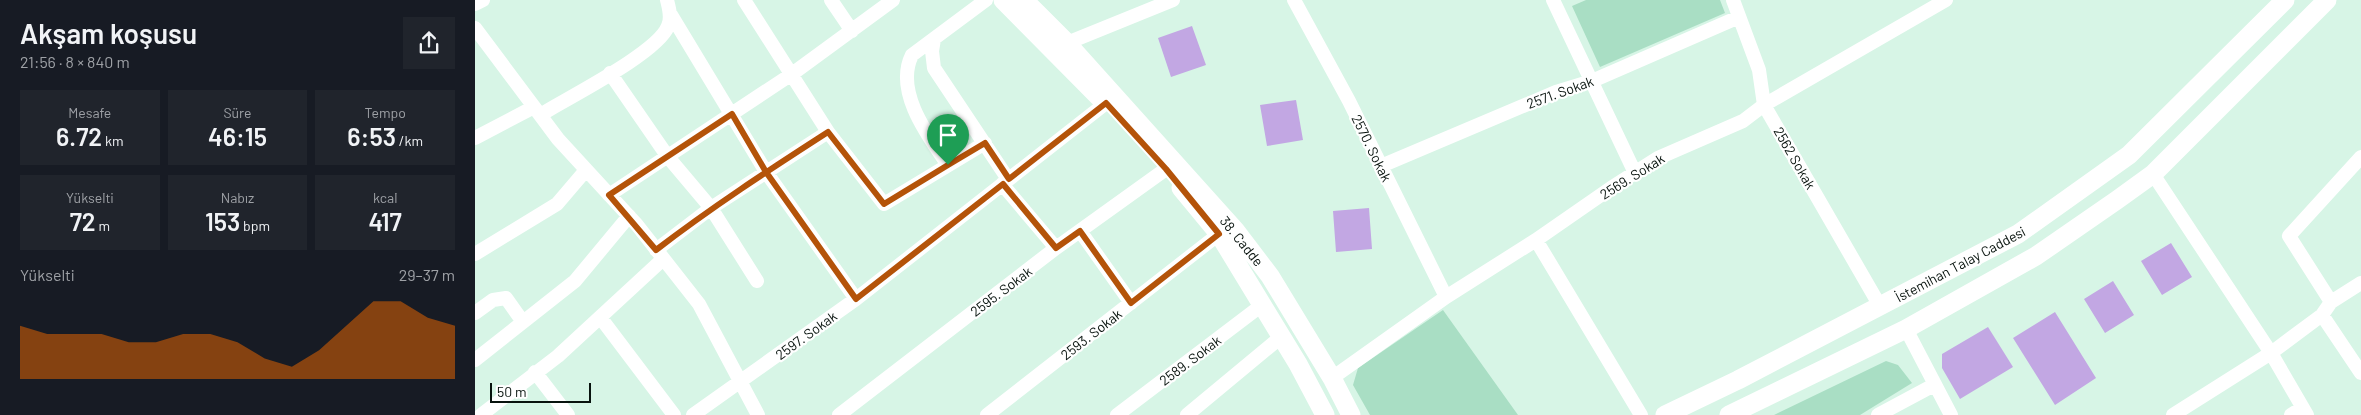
<!DOCTYPE html>
<html lang="tr">
<head>
<meta charset="utf-8">
<style>
  body { margin:0; font-family:Barlow,sans-serif; background:#20242c; color:#f1f3f6; height:100vh; display:flex; flex-direction:column; font-size:19px; white-space:nowrap }
  * { box-sizing:border-box; margin:0 }
  p { font-size:16px; color:#9ea1a6 }
  .icon { flex:none; width:28px; height:28px; fill:none; stroke:currentColor; stroke-width:2; stroke-linecap:round; stroke-linejoin:round }
  .map { position:relative; flex:1; overflow:hidden }
  .panel { display:flex; flex-direction:column; background:#171b24; width:475px }
  .panel>* { flex:none }
  .scale { position:absolute; left:15px; bottom:12px; width:101px; box-sizing:border-box; padding-left:5px; border:2px solid #08130e; border-top:0; font-size:14px; line-height:18px; white-space:nowrap; color:#08130e; -webkit-text-stroke:4px #fff; paint-order:stroke }
  .pin { position:absolute; display:grid; place-items:center; width:42px; height:42px; color:#fff; margin:-51px -21px; border-radius:50% 50% 50% 0; rotate:-45deg; box-shadow:0 0 5px #0007 }
  .pin .icon { rotate:45deg }
  .round { display:grid; place-items:center; flex:none; width:52px; height:52px; border-radius:0px; background:#20242c }
  .summary { display:flex; align-items:center; justify-content:space-between; height:85px; padding:0 20px }
  h1 { font-size:28px; font-weight:600; line-height:38px }
  .figures { display:grid; grid-template-columns:repeat(3,1fr); gap:8px; height:85px; padding:5px 20px }
  .figures div { display:grid; align-content:center; border-radius:0px; background:#20242c; text-align:center }
  .figures b { font-size:25px; font-weight:600 }
  .figures small { font-size:14px; font-weight:400 }
  .figures p { font-size:14px }
  .chart { height:140px; padding:10px 20px }
  .chart p { display:flex; justify-content:space-between }
  .chart svg { width:100%; height:90px; margin-top:5px; fill:#b45309; opacity:.7 }
  main { display:flex; flex:1; min-height:0 }
  .map>svg:first-child { display:block }
</style>
</head>
<body>
<main>
<section class="panel">
<div class="summary"><div><h1>Akşam koşusu</h1><p>21:56 · 8 × 840 m</p></div><a class="round"><svg class="icon" aria-label="share" viewBox="0 0 24 24"><path d="M12 15V3M7 8l5-5 5 5M5 13v7h14v-7"/></svg></a></div>
<div class="figures">
<div><p>Mesafe</p><b>6.72<small> km</small></b></div>
<div><p>Süre</p><b>46:15</b></div>
<div><p>Tempo</p><b>6:53<small> /km</small></b></div>
</div>
<div class="figures">
<div><p>Yükselti</p><b>72<small> m</small></b></div>
<div><p>Nabız</p><b>153<small> bpm</small></b></div>
<div><p>kcal</p><b>417</b></div>
</div>
<div class="chart"><p><span>Yükselti</span>29–37 m</p>
<svg viewBox="0 0 160 44" preserveAspectRatio="none"><path d="M0 44V18L10 22L20 22L30 22L40 26L50 26L60 22L70 22L80 26L90 34L100 38L110 30L120 18L130 6L140 6L150 14L160 18V44z"/></svg>
</div>
</section>
<div class="map">
<svg width="1886" height="415" viewBox="0 0 1886 415">
  <rect width="100%" height="100%" fill="#d7f5e6"/>
  <path fill="#a9dec4" d="M1111 0H1245L1250 13 1125 67 1097 6Z
    M968 310 1043 415H895L878 385 883 368Z
    M1411 361 1423 365 1437 383 1385 415H1299Z"/>
  <path fill="#c2a7e3" d="M717 26 731 65 696 77 683 38Z
    M821 100 828 140 792 146 785 105Z
    M894 208 897 249 861 252 858 211Z
    M1696 243 1717 277 1687 295 1666 261Z
    M1638 281 1659 315 1630 333 1609 299Z
    M1580 312 1621 378 1580 405 1538 338Z
    M1513 327 1538 367 1485 399 1467 368V354Z"/>
  <g fill="none" stroke-linecap="round" stroke-linejoin="round">
    <path stroke="#fff" stroke-width="14" d="M269 0 353 132 409 204 510 143
      M356 0 377 31
      M819 0 874 101 971 297
      M1078 0 1160 173
      M1258 0 1284 70 1289 105 1405 306
      M0 4 8 0
      M195 13 291 172 381 299
      M0 28 83 139 162 225 224 304 283 415
      M459 39 457 51 459 68 533 179
      M592 43 698 0
      M135 73 193 157 236 208 282 281
      M65 115C92 98 183 53 193 26 197 18 194 8 192 0
      M0 138 59 107
      M473 165C453 136 419 91 437 55L511 0
      M906 166 1081 92 1117 81 1264 17
      M1678 174 1796 353 1832 415
      M527 184 581 248
      M134 195 317 74 418 0
      M605 231 656 303
      M1061 240 1166 415
      M181 250 236 208 353 132
      M0 254 82 204 111 170
      M1856 302 1886 283
      M0 313 18 300 31 298 48 322
      M1847 315 1886 373
      M125 317 199 415
      M1431 329 1476 415
      M0 360 100 281 154 216
      M60 372 93 415
      M857 378 971 297 1061 240 1136 188 1183 158 1268 121 1289 105 1471 0
      M6 415 83 356 188 259
      M218 415 381 299 631 103
      M364 415 581 248 691 169
      M512 415 744 234
      M642 415 787 305
      M712 415 806 337
      M1403 415 1459 385
      M1698 415 1796 353 1847 315 1856 302 1814 236 1886 157
      M1816 415 1827 408"/>
    <path stroke="#fff" stroke-width="19" d="M528 0 624 97
      M549 0 592 43 760 230 795 276 857 378 876 415
      M706 188 744 234 823 364 850 415
      M1190 415 1263 380 1543 234 1654 155 1810 0
      M1254 415 1431 329 1561 256 1642 200 1678 174 1852 0"/>
  </g>
  <g fill="none" stroke-linecap="round" stroke-linejoin="round">
    <g stroke="#fff" stroke-width="10">
      <path id="route" d="M473 165 409 204 353 132C294 170 237 207 181 250L134 195 257 114 291 172 381 299 528 184 581 248 605 231 656 303 744 234 691 169 631 103 534 179 510 143 473 165"/>
    </g>
    <use href="#route" stroke="#b45309" stroke-width="6"/>
  </g>
  <g text-anchor="middle" dominant-baseline="central" stroke-width="4.5" stroke-linejoin="round" paint-order="stroke">
    <g font-size="14" fill="#08130e" stroke="#fff">
      <text transform="translate(1085 92) rotate(-20)">2571. Sokak</text>
      <text transform="translate(897 148) rotate(64)">2570. Sokak</text>
      <text transform="translate(1320 158) rotate(60)">2562 Sokak</text>
      <text transform="translate(1157 176) rotate(-32)">2569. Sokak</text>
      <text transform="translate(767 241) rotate(51)">38. Cadde</text>
      <text transform="translate(1485 264) rotate(-28)">İstemihan Talay Caddesi</text>
      <text transform="translate(526 291) rotate(-37)">2595. Sokak</text>
      <text transform="translate(616 334) rotate(-38)">2593. Sokak</text>
      <text transform="translate(331 335) rotate(-36)">2597. Sokak</text>
      <text transform="translate(715 360) rotate(-37)">2589. Sokak</text>
    </g>
  </g>
</svg>
<div class="scale">50 m</div>
<div class="pin" style="left:473px;top:165px;background:#1e9e55"><svg class="icon" aria-label="arrive" viewBox="0 0 24 24"><path d="M6 21V4h12l-3 4 3 4H6"/></svg></div>
</div>
</main>
</body>
</html>
